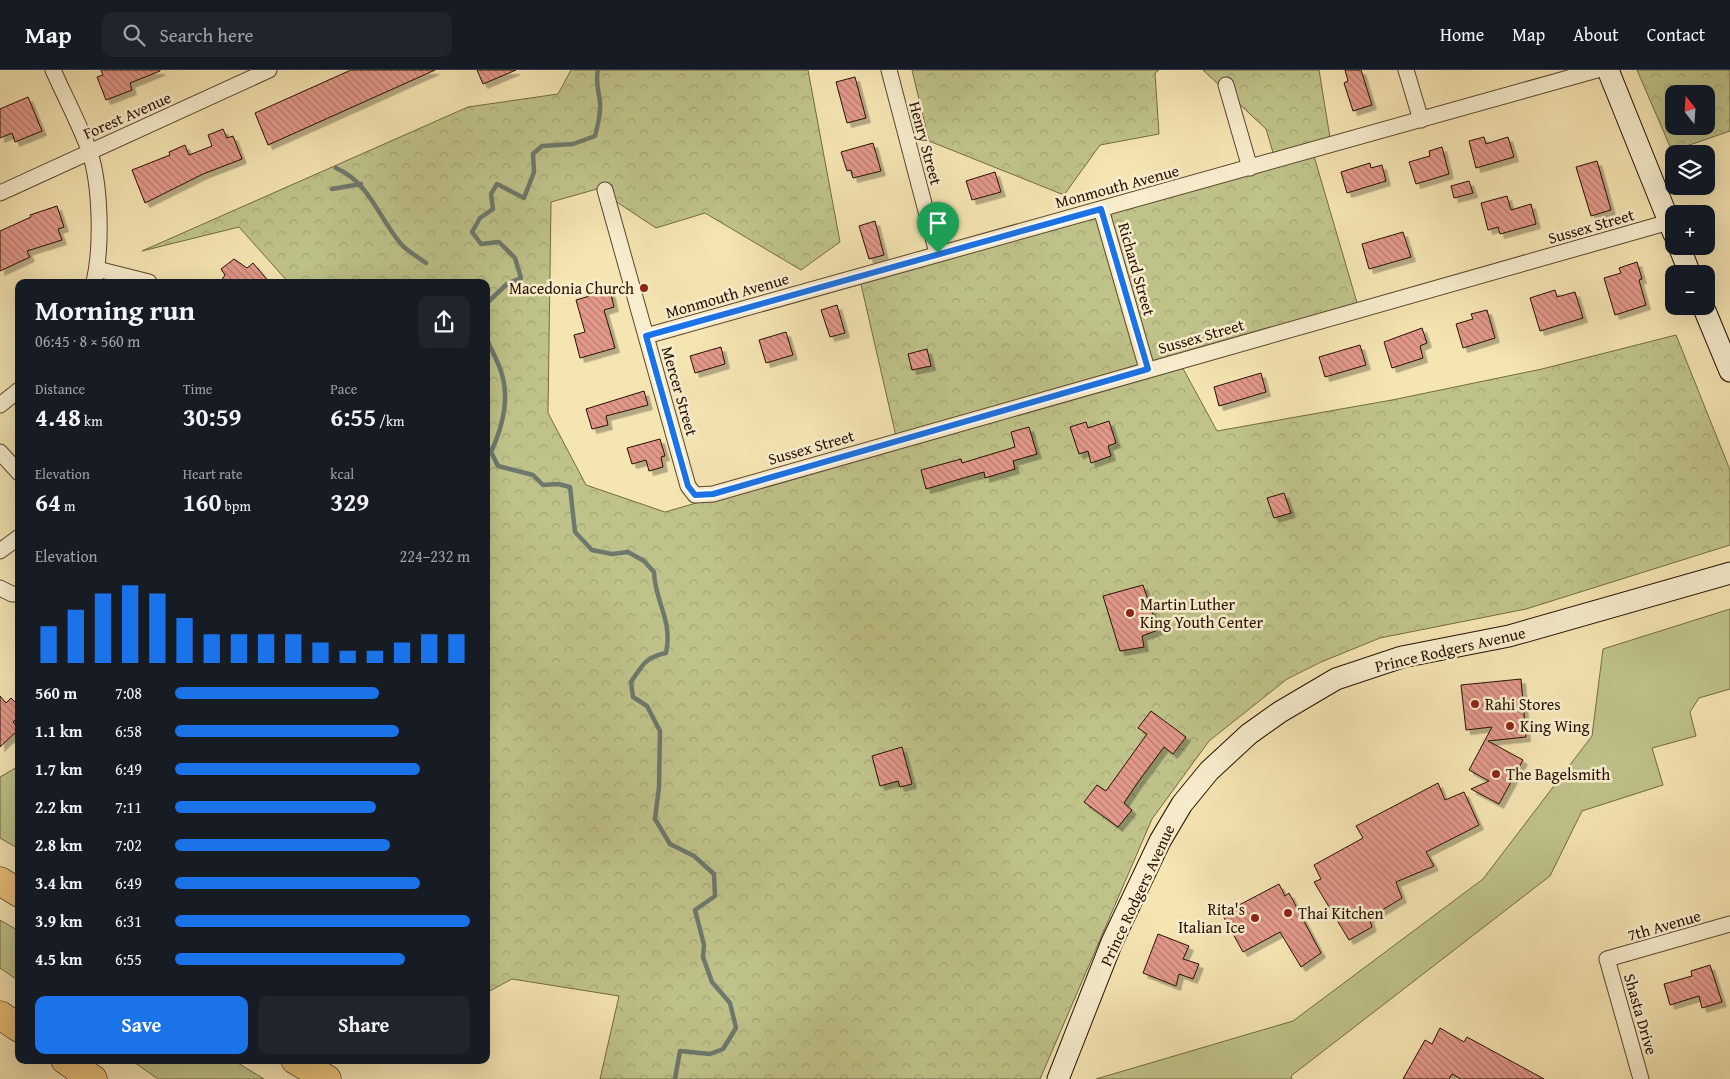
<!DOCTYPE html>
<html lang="en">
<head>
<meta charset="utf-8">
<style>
  body { margin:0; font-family:"Gentium Book Plus",serif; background:#20242c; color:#f1f3f6; height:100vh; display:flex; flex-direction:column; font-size:19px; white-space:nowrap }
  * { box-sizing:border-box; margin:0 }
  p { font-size:16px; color:#9ea1a6 }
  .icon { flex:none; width:28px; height:28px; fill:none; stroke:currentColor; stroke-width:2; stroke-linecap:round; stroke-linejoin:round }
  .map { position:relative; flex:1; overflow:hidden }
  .sheet { position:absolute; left:15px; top:209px; width:475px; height:785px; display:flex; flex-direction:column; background:#171b24; border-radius:10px; box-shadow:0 5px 20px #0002 }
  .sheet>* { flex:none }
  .needle { width:32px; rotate:343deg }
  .controls { position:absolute; left:1665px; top:15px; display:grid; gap:10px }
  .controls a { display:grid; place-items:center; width:50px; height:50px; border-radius:10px; background:#171b24; box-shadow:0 5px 20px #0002; font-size:25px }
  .pin { position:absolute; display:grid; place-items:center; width:42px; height:42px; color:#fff; margin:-51px -21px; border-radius:50% 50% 50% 0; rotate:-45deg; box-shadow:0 0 5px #0007 }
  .pin .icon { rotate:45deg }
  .round { display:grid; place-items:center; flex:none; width:52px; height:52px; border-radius:10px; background:#20242c }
  .head { display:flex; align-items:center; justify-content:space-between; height:85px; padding:0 20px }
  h1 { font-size:28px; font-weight:600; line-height:38px }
  .figures { display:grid; grid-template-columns:repeat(3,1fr); gap:8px; height:85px; padding:5px 20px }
  .figures div { display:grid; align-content:center }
  .figures b { font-size:25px; font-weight:600 }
  .figures small { font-size:14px; font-weight:400 }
  .figures p { font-size:14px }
  .chart { height:140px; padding:10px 20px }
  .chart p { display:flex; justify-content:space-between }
  .chart svg { width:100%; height:90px; margin-top:5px; stroke:#1a73e8; stroke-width:6 }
  .primary-button { display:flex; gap:10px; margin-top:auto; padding:10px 20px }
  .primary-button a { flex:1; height:58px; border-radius:10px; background:#1a73e8; color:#fff; font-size:20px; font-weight:600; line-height:58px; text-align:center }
  .primary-button a+a { background:#20242c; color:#f1f3f6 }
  ul { padding:0 20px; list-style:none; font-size:16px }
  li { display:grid; grid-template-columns:80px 60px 1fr; align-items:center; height:38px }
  li i { height:12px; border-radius:6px; background:#1a73e8 }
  header { display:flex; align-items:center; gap:30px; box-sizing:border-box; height:70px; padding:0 25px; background:#171b24; border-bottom:1px solid #363941 }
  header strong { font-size:24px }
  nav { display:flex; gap:28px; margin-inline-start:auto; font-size:18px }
  .search { width:350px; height:45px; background:#20242c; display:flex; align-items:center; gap:12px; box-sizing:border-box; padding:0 18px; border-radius:10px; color:#9ea1a6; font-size:19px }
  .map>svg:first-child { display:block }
</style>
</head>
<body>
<header>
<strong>Map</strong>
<div class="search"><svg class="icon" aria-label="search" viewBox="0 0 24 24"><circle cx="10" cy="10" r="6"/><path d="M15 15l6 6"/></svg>Search here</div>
<nav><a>Home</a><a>Map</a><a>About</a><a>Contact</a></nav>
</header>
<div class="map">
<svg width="1730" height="1009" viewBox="0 0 1730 1009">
  <defs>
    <pattern id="forest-crowns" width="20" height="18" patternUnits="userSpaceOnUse" patternTransform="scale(1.25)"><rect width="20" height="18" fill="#bfc38a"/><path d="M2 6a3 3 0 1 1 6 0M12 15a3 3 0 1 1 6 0" fill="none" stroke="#a4a675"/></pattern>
    <pattern id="building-back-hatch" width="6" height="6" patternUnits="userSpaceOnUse" patternTransform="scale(1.25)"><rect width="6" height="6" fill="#e3998a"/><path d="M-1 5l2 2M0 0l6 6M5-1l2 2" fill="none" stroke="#b87b6e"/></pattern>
    <filter id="shadow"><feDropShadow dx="4.5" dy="4.5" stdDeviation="0" flood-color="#0004"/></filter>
  </defs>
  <rect width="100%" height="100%" fill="#f5e5b3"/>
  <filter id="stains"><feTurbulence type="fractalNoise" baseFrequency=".004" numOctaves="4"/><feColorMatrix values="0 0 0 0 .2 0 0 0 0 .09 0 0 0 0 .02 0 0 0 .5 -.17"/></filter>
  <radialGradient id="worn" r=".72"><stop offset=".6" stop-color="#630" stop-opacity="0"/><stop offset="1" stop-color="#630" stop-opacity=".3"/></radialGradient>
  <path fill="#bfc38a" stroke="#726a45" d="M1730 539V619L1699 628 1690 642 1696 666 1652 678 1663 715 1582 741 1550 806 1291 1006 1292 1009H1096L1293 951 1483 809 1592 666 1603 579Z
    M19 696V779L0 768V707Z
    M0 850 19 861V911L0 898Z
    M131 990H233L264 1009H158Z"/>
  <path fill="url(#forest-crowns)" stroke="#726a45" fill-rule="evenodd" d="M571 0H808L840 172 801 200 705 143 656 158 597 119 551 132 548 343 586 415 665 442 898 375 860 210 1277 96 1266 59 1203 0H1319L1332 80 1314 86 1360 243 1180 293 1217 361 1392 330 1542 299 1676 265 1730 400V475L1526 539 1380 568 1321 592 1287 609 1209 671 1152 749 1040 1009H600L619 926 512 909 486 923V212H288L239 157 142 181 468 37 558 24Z
    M912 0H1159L1155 3 1159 64 1100 75 1064 125 929 71Z
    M1637 0H1730V61L1672 81ZM1674 24H1706V56H1674Z"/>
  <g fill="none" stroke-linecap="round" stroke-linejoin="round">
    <path stroke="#6e786c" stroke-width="4.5" d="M336 98C370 113 378 147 401 174 407 181 418 187 426 193
      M332 119 361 114
      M486 234 507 214 521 208 515 188 499 172 481 174 472 162 480 148 493 139 491 124 497 114 524 128 534 102 533 84 542 76 573 74 595 66C598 55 601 44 600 33 599 21 595 12 598 0
      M486 267C490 277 495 286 499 296 511 324 503 356 491 382L498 396 533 405 543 415 558 414 570 417 575 462 592 480 612 484 628 482 644 491 654 502C655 533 673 549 666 583 645 587 642 596 631 612L633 627 647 636 660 661 659 717 655 749 670 774 694 786 714 804 715 826 695 840 704 875 703 887 712 912 730 933 736 958 723 979 710 984 680 981 675 1009"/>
  </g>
  <path fill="url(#building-back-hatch)" stroke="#261000" filter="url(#shadow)" d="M101 0H160V1L130 13 132 20 106 30 97 7 103 5Z
    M351 0H435L268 75 255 43Z
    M477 0H516L483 14Z
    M1345 0H1361L1372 35 1353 41 1344 13 1348 11Z
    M855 7 866 48 847 53 836 12Z
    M28 27 42 61 15 72 12 63 0 68V39Z
    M223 59 227 68 233 66 242 89 203 104 145 133 132 100 170 85 169 82 185 75 189 85 212 76 208 65Z
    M1484 67 1486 74 1508 67 1514 87 1476 98 1469 71Z
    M873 73 881 101 853 108 851 100 847 101 841 82Z
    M1442 77 1449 104 1416 114 1409 92 1430 86 1429 81Z
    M1597 91 1611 140 1591 146 1576 97Z
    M1370 93 1371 98 1382 95 1386 111 1347 123 1341 102Z
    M995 102 1001 122 972 130 966 111Z
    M1469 111 1473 123 1454 128 1451 116Z
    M1507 126 1511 140 1531 134 1536 154 1500 164 1498 157 1488 160 1481 133Z
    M57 136 64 157 58 159 62 170 27 181 30 187 0 201V161L31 147 30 145Z
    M875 151 884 185 869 189 859 156Z
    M1403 162 1411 187 1369 199 1362 174Z
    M234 189 247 198 253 193 269 212H220L225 205 221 199Z
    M1637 192 1642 209 1639 210 1646 235 1615 245 1604 208 1621 203 1619 198Z
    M610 220 614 237 604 240 615 278 580 288 574 265 585 262 576 230Z
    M1555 220 1557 227 1575 222 1583 248 1540 261 1530 228Z
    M837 235 845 263 830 267 821 240Z
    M1487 240 1495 268 1463 278 1456 254 1473 249 1471 244Z
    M1422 258 1427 273 1420 276 1423 288 1392 298 1384 272Z
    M786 262 793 285 766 293 759 270Z
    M1360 275 1366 295 1325 307 1319 287Z
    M721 277 725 294 695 303 690 286Z
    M927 279 931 296 912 300 908 284Z
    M1261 303 1266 322 1219 336 1214 317Z
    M644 321 648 335 606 346 608 355 592 359 586 339Z
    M1109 351 1116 373 1108 376 1111 386 1091 393 1088 381 1079 384 1070 357 1086 352 1088 358Z
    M1029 357 1037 384 1013 391 1015 399 985 408 984 402 926 419 921 400 961 389 962 393 1015 377 1011 362Z
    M660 369 665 386 661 387 663 397 649 401 646 390 632 394 627 378Z
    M1284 423 1291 443 1274 448 1267 428Z
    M1143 515 1158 560 1142 566 1144 577 1120 581 1103 526Z
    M1521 609 1526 667 1488 671 1523 690 1499 734 1471 719 1489 711 1469 700 1492 657 1466 660 1461 615Z
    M0 626 6 633 11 628 19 636V647L13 652 19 659 0 677Z
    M1151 641 1186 667 1173 684 1164 677 1138 712 1124 733 1132 740 1118 757 1084 732 1097 715 1106 721 1147 664 1138 658Z
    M902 677 912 714 900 717 898 711 880 716 872 686Z
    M1438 713 1445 730 1464 722 1479 755 1426 782 1434 796 1396 812 1402 828 1369 848 1372 857 1349 870 1314 812 1321 809 1314 795 1363 768 1356 756Z
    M1279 814 1285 826 1289 823 1321 883 1301 897 1280 862 1243 882 1222 844Z
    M1158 864 1189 876 1183 889 1199 894 1193 909 1179 904 1176 916 1143 903Z
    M1710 895 1722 932 1702 938 1699 926 1670 935 1664 914 1692 906 1691 901Z
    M1440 958 1464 972 1467 967 1544 1009H1461L1452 1004 1449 1009H1403L1425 970 1432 974Z"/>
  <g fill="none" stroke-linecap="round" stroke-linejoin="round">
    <g stroke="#5a452d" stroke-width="17">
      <path id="street" d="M53 0C65 27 79 53 89 80 101 114 102 178 94 212
        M889 0 937 183
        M1406 0 1421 50
        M1226 15 1250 98
        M605 120 688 416 695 425 713 424 1669 152
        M0 123 269 0
        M1101 139 1147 299
        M97 199 149 212
        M646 266 1597 0
        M0 335 19 320
        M0 382 19 403
        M0 481 19 467
        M0 518 12 524H19
        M1641 1009 1607 889 1730 854"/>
    </g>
    <g stroke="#261000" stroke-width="23">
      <path id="secondary" d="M1608 0 1674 164
        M1679 176 1690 204
        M1703 236 1730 301
        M1058 1009 1112 872 1160 771 1182 734 1209 701 1249 664 1280 642 1336 609 1402 587 1509 566 1730 503"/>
    </g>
    <g stroke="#261000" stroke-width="29">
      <path id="highway" d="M0 811 19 823
        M0 945 19 958
        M65 990 93 1009
        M295 990 327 1009"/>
    </g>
    <use href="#street" stroke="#f8eece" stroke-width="15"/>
    <use href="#secondary" stroke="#f8eece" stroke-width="21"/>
    <use href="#highway" stroke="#eac27a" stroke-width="28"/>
  </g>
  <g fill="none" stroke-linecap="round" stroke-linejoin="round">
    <g stroke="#fff" stroke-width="10">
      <path id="route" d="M1101 139 1148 299 713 424 695 425 688 416 646 266Z"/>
    </g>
    <use href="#route" stroke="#1a73e8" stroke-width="6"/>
  </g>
  <g fill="#8f2418" stroke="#f8eece" stroke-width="2">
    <circle cx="644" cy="218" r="5"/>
    <circle cx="1130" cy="543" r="5"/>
    <circle cx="1475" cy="634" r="5"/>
    <circle cx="1510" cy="656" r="5"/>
    <circle cx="1496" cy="704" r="5"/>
    <circle cx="1288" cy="843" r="5"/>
    <circle cx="1255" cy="848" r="5"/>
  </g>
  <g text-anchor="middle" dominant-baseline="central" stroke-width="5" stroke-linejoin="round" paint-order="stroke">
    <g font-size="16" fill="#261000" stroke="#f8eece">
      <text transform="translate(127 45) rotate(-24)">Forest Avenue</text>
      <text transform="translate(926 73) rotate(75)">Henry Street</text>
      <text transform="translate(1117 116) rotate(-15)">Monmouth Avenue</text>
      <text transform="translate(1591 156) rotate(-16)">Sussex Street</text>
      <text transform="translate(1137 199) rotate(74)">Richard Street</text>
      <text transform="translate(727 225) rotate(-16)">Monmouth Avenue</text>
      <text transform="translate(1201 266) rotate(-16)">Sussex Street</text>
      <text transform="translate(680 321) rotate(74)">Mercer Street</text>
      <text transform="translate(811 377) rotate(-16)">Sussex Street</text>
      <text transform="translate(1450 579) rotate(-13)">Prince Rodgers Avenue</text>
      <text transform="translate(1137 825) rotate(-65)">Prince Rodgers Avenue</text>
      <text transform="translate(1664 855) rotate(-16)">7th Avenue</text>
      <text transform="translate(1641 944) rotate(74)">Shasta Drive</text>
    </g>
    <g font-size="16" fill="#261000" stroke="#f8eece" text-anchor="start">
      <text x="634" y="218" text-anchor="end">Macedonia Church</text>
      <text x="1140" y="534">Martin Luther<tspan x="1140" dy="18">King Youth Center</tspan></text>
      <text x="1485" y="634">Rahi Stores</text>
      <text x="1520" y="656">King Wing</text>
      <text x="1506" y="704">The Bagelsmith</text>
      <text x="1245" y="839" text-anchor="end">Rita's<tspan x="1245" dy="18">Italian Ice</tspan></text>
      <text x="1298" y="843">Thai Kitchen</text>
    </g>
  </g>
  <rect width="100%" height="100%" filter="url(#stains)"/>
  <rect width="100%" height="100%" fill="url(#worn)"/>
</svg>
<div class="controls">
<a><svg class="needle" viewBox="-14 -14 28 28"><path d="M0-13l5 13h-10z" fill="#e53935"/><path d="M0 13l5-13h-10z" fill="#9ea1a6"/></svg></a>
<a><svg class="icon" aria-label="layers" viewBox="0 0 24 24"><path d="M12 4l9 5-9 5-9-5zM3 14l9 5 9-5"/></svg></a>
<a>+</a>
<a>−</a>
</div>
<div class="pin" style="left:938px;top:183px;background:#1e9e55"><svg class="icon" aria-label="arrive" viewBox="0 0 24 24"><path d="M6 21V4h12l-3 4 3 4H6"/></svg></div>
<section class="sheet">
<div class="head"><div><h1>Morning run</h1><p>06:45 · 8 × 560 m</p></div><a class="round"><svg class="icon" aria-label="share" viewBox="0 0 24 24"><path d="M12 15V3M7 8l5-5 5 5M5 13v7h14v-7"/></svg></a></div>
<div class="figures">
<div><p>Distance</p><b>4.48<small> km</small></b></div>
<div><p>Time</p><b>30:59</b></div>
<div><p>Pace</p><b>6:55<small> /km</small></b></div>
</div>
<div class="figures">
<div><p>Elevation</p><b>64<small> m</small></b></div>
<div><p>Heart rate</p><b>160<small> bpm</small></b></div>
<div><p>kcal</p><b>329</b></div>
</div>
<div class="chart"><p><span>Elevation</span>224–232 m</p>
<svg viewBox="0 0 160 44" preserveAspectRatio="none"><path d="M5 44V26M15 44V18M25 44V10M35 44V6M45 44V10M55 44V22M65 44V30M75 44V30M85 44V30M95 44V30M105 44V34M115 44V38M125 44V38M135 44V34M145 44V30M155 44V30"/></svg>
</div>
<ul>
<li><b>560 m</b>7:08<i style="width:69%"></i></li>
<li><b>1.1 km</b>6:58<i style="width:76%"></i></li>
<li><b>1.7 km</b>6:49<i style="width:83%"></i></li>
<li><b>2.2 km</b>7:11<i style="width:68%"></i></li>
<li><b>2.8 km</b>7:02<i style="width:73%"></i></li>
<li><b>3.4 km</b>6:49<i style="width:83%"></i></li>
<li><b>3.9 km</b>6:31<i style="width:100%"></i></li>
<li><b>4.5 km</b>6:55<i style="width:78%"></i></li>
</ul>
<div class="primary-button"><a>Save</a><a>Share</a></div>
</section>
</div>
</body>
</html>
